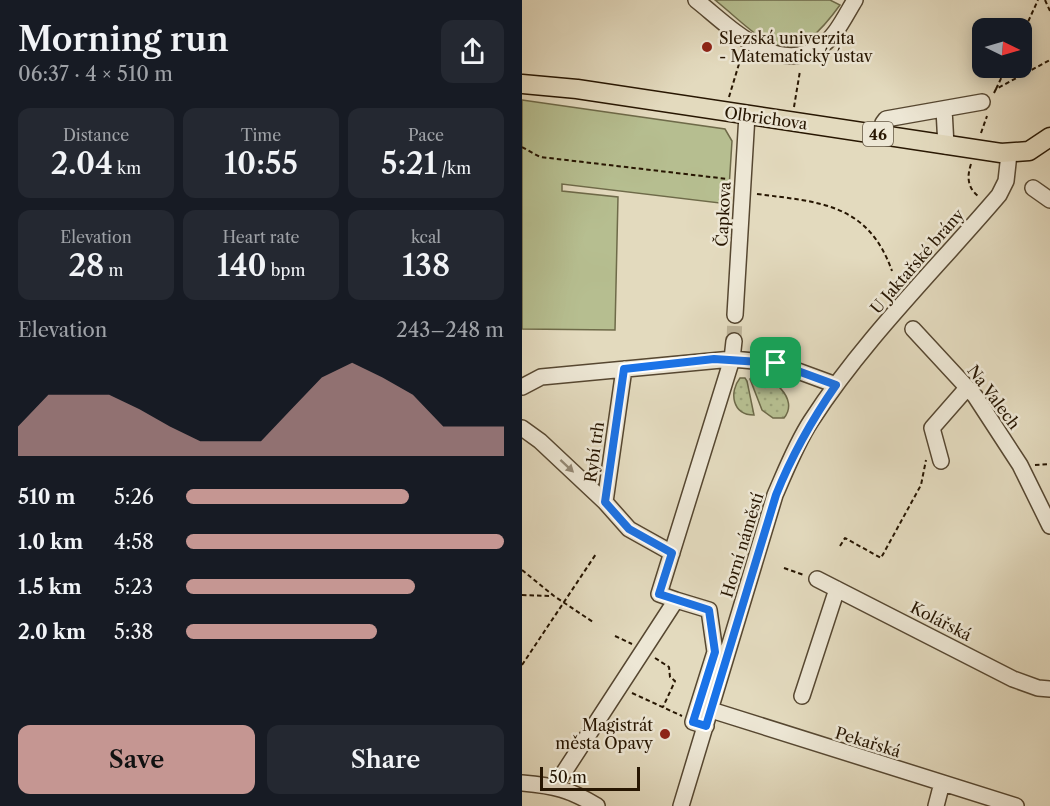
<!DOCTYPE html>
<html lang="en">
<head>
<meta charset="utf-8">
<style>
  body { margin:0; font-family:"Libre Caslon Text",serif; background:#242831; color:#f1f3f6; height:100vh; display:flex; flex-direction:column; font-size:22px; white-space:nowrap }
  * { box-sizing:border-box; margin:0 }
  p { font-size:20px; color:#9ea1a6 }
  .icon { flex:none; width:33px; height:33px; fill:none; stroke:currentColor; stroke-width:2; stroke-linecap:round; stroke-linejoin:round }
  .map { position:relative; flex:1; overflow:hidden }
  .sheet { display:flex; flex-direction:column; background:#171b24; width:522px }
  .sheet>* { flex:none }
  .needle { width:39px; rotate:95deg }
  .buttons { position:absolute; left:450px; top:18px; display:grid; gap:12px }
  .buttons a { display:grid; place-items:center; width:60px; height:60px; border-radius:12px; background:#171b24; box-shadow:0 3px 15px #0003; font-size:30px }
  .scale { position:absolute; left:18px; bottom:15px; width:100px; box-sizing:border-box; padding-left:6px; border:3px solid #271602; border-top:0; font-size:16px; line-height:21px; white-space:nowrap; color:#271602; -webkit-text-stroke:4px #ede7d5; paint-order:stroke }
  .pin { position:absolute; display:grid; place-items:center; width:51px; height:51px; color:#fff; margin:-26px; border-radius:12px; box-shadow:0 3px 9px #0006 }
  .round { display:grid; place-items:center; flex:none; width:63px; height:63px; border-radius:12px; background:#242831 }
  .overview { display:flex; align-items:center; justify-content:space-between; height:102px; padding:0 18px }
  h1 { font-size:33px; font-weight:600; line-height:45px }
  .stats { display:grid; grid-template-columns:repeat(3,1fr); gap:9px; height:102px; padding:6px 18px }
  .stats div { display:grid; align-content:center; border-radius:12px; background:#242831; text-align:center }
  .stats b { font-size:30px; font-weight:600 }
  .stats small { font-size:16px; font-weight:400 }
  .stats p { font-size:16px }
  .chart { height:168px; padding:12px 18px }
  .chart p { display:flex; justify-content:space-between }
  .chart svg { width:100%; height:108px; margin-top:6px; fill:#c59692; opacity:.7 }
  .cta { display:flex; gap:12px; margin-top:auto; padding:12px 18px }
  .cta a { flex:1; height:69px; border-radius:12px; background:#c59692; color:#111; font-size:24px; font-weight:600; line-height:69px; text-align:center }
  .cta a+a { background:#242831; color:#f1f3f6 }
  ul { padding:0 18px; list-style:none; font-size:20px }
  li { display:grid; grid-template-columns:96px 72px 1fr; align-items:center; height:45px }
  li i { height:15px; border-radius:8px; background:#c59692 }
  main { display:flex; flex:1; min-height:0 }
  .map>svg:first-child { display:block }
</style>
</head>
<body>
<main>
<section class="sheet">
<div class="overview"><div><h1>Morning run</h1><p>06:37 · 4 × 510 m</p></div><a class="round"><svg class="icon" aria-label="share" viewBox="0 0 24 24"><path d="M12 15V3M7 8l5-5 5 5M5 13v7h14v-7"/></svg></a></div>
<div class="stats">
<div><p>Distance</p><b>2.04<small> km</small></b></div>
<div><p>Time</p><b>10:55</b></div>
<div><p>Pace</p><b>5:21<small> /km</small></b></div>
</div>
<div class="stats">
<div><p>Elevation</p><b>28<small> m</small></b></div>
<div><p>Heart rate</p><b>140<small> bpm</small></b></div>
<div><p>kcal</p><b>138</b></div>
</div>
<div class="chart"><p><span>Elevation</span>243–248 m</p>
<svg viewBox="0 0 160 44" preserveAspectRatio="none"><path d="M0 44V32L10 19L20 19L30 19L40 25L50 32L60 38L70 38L80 38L90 25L100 12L110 6L120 12L130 19L140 32L150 32L160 32V44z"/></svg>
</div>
<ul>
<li><b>510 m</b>5:26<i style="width:70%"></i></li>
<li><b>1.0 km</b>4:58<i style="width:100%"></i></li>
<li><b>1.5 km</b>5:23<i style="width:72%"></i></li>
<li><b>2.0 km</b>5:38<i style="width:60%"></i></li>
</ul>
<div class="cta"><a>Save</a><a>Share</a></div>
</section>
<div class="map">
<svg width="528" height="806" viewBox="0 0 528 806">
  <defs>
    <pattern id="grass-dots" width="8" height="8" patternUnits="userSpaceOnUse" patternTransform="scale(1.5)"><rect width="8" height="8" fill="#b6be90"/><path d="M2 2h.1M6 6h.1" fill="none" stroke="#9ca37b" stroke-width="1.8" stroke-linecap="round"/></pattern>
  </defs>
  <rect width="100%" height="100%" fill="#e3dabe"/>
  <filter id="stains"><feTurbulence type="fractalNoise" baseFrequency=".00333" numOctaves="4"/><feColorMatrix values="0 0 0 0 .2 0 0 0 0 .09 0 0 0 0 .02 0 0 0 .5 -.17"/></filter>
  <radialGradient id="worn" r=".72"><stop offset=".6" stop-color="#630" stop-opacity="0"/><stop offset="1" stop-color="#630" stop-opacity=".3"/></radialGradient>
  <path fill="url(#grass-dots)" stroke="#6e6a49" stroke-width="1.5" d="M230 376C249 374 278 399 262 418H251L240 410 228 379Z
    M218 378H223L225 381 232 415C210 415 207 392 218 378Z"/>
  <path fill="#b6be90" stroke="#6e6a49" stroke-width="1.5" d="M193 0H308L318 5C266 77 248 45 193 0Z
    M0 100 203 129 210 141 206 204 40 184V191L96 197 93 330 0 329Z"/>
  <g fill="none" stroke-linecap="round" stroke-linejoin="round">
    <path stroke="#bdb398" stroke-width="15" stroke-dasharray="15 8" stroke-linecap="butt" d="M212 341 213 315"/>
    <g stroke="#564731" stroke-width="18">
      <path id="minor" d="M174 0C206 25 252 75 296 48 313 39 323 16 333 0
        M422 109 424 146
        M360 134 361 123 364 119 460 102
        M511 188 528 200
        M213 315 225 115
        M391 329 453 396 498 465 528 526
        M0 387 19 377 210 359 254 363 314 385
        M0 428 18 441 83 502 102 369
        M419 461 410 428 445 388
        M83 502 107 529 150 553
        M295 579 491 679 516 688 528 689
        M154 600 187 610 193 652 171 722 184 726
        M280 696 315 589
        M189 710 494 806
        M0 783C33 786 47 789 75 806
        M33 786 154 600 137 594 210 359 212 341
        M159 806 253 495C264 470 274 444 289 421 342 339 414 269 477 195L484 181 487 154
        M414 806 420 783"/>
    </g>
    <g stroke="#271602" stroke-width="21">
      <path id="major" d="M0 84 55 89 479 153 507 151 528 137"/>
    </g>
    <path stroke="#271602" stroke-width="2" stroke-dasharray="4.5 3" stroke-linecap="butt" d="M523 0 528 11
      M500 35 516 0
      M474 89 484 68
      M472 93 474 89 528 60
      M207 97 220 54
      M272 107 278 71
      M459 133 465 116
      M0 147 18 157 206 179
      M449 164C445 176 445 187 456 196
      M235 194C297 202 346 203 370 271
      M513 465 528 464
      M318 546 323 538 359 558 399 485 404 460
      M262 568 282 575
      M0 570 32 596 71 622
      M0 595 30 596
      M93 636 110 644
      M133 658 147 667 148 677 153 681 141 707
      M0 665 74 554
      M110 693 160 716"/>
    <use href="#minor" stroke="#ede7d5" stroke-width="15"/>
    <use href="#major" stroke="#e3dabe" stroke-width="18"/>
  </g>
  <defs><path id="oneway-solid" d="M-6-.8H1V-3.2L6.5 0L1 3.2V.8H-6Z" transform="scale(1.5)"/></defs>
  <use fill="#948976" href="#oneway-solid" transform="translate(45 466) rotate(43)"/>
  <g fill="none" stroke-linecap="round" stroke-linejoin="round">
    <g stroke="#fff" stroke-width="12">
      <path id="route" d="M192 359 254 363 314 385C289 421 270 455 254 495L184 726 171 722 193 652 187 610 137 594 150 553 107 529 83 502 102 369Z"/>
    </g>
    <use href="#route" stroke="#1a73e8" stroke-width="8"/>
  </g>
  <g fill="#8f2418" stroke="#ede7d5" stroke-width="2">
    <circle cx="185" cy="47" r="6"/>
    <circle cx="143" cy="734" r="6"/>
  </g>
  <g text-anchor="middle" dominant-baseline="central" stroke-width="5" stroke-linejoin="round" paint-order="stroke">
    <rect fill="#ede7d5" stroke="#625541" stroke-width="1.5" x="341" y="122" width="30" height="24" rx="4.5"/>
    <g font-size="15" font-weight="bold" fill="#271602">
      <text x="356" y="134">46</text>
    </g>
    <g font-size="16" fill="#271602" stroke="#ede7d5" text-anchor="start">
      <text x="197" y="38">Slezská univerzita<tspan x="197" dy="18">- Matematický ústav</tspan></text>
      <text x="131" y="725" text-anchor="end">Magistrát<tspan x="131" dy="18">města Opavy</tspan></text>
    </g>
    <g font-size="16" fill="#271602" stroke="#ede7d5">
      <text transform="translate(244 118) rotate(8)">Olbrichova</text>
      <text transform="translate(201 214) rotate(-87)">Čapkova</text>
      <text transform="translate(395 261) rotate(-49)">U Jaktařské brány</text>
      <text transform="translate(472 397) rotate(53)">Na Valech</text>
      <text transform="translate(72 452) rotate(-82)">Rybí trh</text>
      <text transform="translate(220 545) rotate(-73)">Horní náměstí</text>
      <text transform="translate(419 621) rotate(27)">Kolářská</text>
      <text transform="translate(346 742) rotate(17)">Pekařská</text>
    </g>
  </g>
  <rect width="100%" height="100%" filter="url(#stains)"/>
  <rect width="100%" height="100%" fill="url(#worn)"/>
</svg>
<div class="buttons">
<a><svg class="needle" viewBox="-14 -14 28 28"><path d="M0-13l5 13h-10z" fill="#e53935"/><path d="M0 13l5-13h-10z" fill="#9ea1a6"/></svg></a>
</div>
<div class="scale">50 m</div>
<div class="pin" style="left:254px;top:363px;background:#1e9e55"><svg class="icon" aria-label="arrive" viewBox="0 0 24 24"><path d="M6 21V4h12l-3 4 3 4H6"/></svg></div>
</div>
</main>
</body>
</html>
